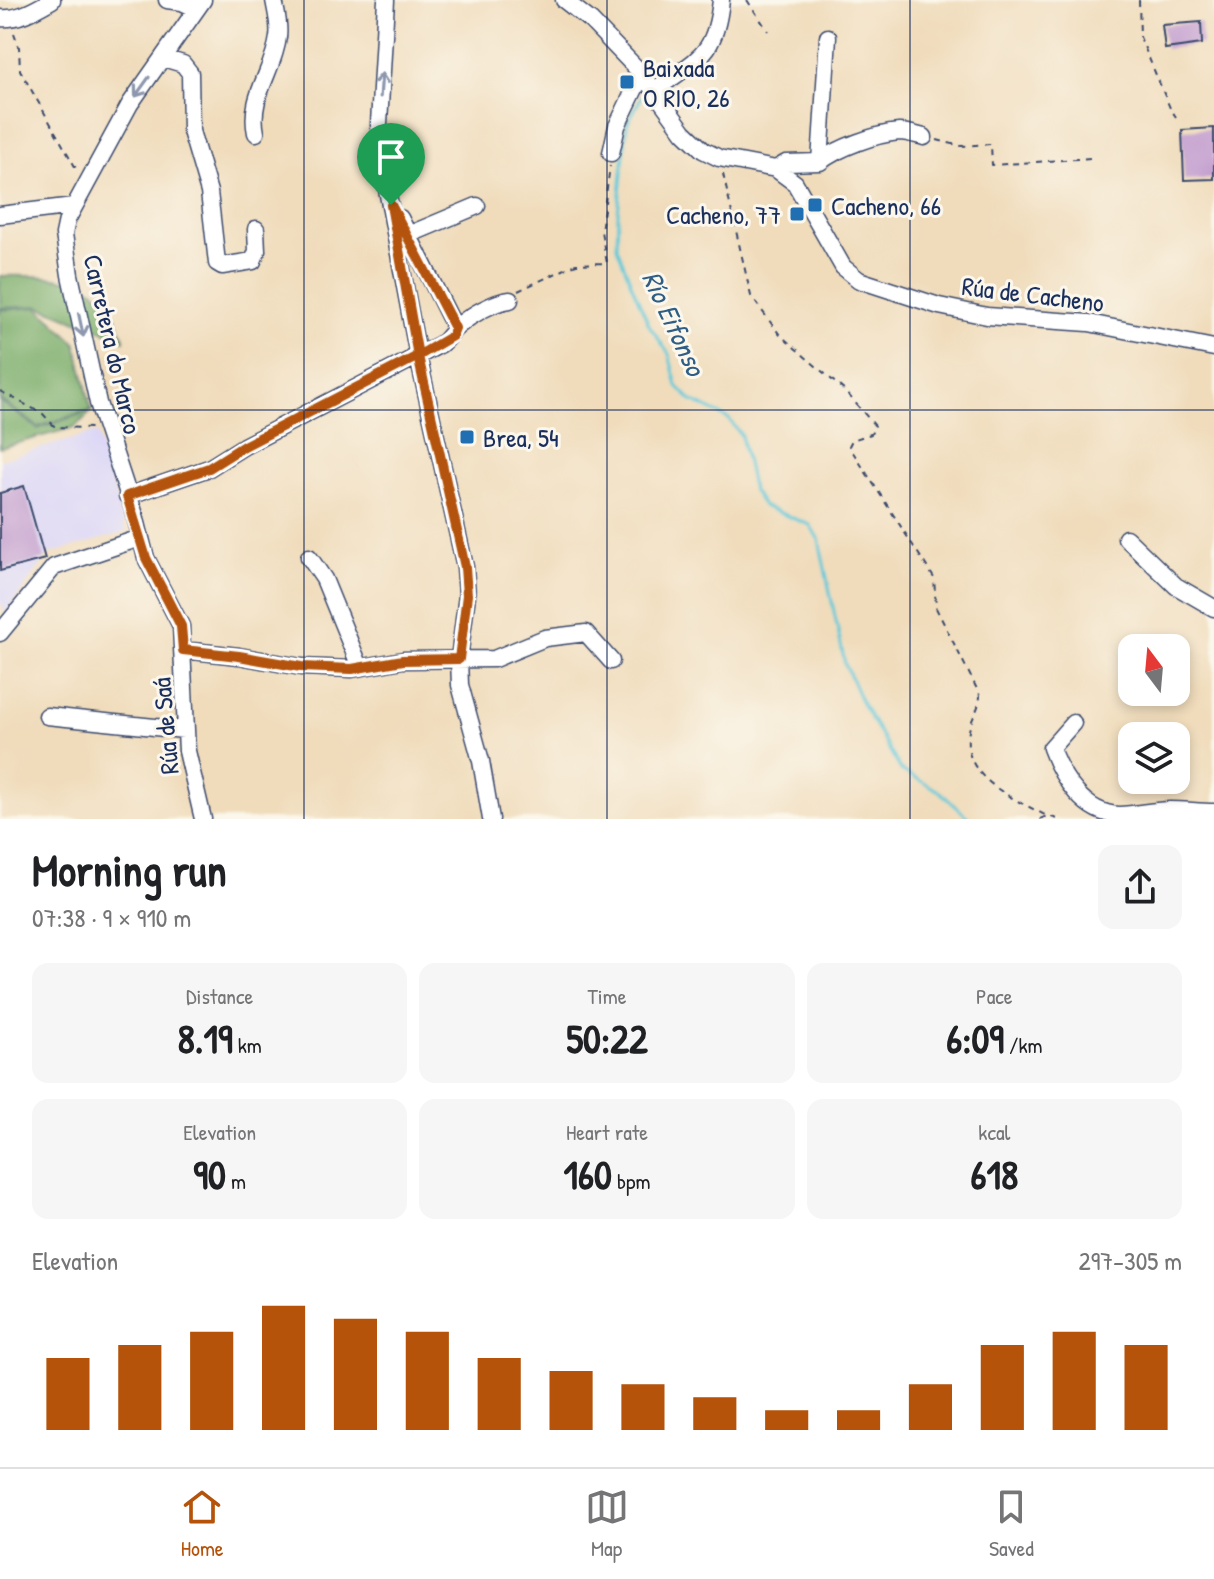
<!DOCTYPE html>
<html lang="en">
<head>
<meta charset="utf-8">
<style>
  body { margin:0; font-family:"Patrick Hand",sans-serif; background:#f6f6f6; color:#202124; height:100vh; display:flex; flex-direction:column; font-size:30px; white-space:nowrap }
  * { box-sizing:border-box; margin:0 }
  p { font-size:26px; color:#757577 }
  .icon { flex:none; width:44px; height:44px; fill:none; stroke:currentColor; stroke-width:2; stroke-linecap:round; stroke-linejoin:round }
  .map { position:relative; height:819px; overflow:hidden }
  .panel { display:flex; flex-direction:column; background:#fff; flex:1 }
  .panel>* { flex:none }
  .needle { width:52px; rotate:344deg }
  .controls { position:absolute; left:1118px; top:634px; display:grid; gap:16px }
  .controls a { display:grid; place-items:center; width:72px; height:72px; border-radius:16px; background:#fff; box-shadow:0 4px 12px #0003; font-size:40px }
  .pin { position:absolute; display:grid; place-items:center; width:68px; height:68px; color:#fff; margin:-82px -34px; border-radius:50% 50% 50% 0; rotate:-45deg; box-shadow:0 0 8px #0007 }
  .pin .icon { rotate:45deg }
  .round { display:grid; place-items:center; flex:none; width:84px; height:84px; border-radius:16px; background:#f6f6f6 }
  .headline { display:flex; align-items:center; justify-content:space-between; height:136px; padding:0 32px }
  h1 { font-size:44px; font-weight:800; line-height:60px }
  .figures { display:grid; grid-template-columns:repeat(3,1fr); gap:12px; height:136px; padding:8px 32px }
  .figures div { display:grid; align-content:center; border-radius:16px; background:#f6f6f6; text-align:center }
  .figures b { font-size:40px; font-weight:800 }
  .figures small { font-size:22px; font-weight:400 }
  .figures p { font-size:22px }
  .chart { height:224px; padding:16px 32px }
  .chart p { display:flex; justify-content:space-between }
  .chart svg { width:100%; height:144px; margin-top:8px; stroke:#b45309; stroke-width:6 }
  .dock { display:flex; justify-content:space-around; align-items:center; height:112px; border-top:2px solid #e0e0e0; background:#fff; font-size:22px; color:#757577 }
  .dock a { display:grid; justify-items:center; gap:4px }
  .dock .selected { color:#b45309 }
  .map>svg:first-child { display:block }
</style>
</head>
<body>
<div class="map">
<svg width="1214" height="819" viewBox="0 0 1214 819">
  <rect width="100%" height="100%" fill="#fbf7ec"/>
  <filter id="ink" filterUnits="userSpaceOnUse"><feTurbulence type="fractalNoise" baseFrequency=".0125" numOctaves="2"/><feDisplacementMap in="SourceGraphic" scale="16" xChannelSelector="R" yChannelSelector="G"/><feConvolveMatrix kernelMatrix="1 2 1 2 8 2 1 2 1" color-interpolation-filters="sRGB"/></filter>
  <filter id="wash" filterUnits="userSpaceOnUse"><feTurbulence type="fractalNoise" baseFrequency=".006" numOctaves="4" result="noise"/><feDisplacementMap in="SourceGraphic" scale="32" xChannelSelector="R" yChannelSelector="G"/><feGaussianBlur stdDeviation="1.8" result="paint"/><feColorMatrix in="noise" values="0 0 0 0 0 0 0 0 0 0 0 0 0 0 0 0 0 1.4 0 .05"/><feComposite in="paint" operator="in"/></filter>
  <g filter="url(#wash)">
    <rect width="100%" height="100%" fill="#f0dcbb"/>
    <path fill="#dbd6f7" d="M97 432 126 532 49 554 5 613 0 601V460Z"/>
    <path fill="#78ab66" stroke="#4a6d62" stroke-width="2" d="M0 276C31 275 80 275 104 298 113 306 119 327 124 338V342L123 339 39 306 0 308Z
      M38 307 76 343 91 409 38 427 0 399V310Z
      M0 401 38 429 93 410 75 427 0 448Z"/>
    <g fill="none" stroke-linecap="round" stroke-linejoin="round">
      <path stroke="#5ec8d9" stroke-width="3" d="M653 81 686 58
        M645 90 627 124 618 213 617 247 631 283 649 325 669 354 677 386 692 401 729 419 741 435 753 491 763 506 810 525 819 540 845 664 862 703 901 770 939 791 970 819"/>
    </g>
    <g id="blocks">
      <path fill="#c5a1d0" d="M1201 22 1202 44 1165 49 1162 25Z
        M1214 128V179L1184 180 1182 130Z
        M24 486 45 559 0 571V493Z"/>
    </g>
  </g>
  <g filter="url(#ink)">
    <use href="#blocks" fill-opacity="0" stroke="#3b496c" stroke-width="2"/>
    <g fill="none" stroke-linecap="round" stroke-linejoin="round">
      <g stroke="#3b496c" stroke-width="19">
        <path id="minor" d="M167 0 182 2 195 8
          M386 0 379 124 381 157 418 356 465 567 467 595 459 659 460 685 481 761 491 819
          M564 0 591 21 642 74 684 132 703 150 719 158 776 169 795 183 843 267 859 280 939 306 987 316 1089 323 1214 348
          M0 18C19 20 36 9 52 0
          M163 58 183 64 190 73 191 131 209 192 217 263 222 266 253 261 257 251 256 229
          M654 91C696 58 715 59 721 0
          M256 133C248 97 274 71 278 37 280 25 276 12 274 0
          M611 153 617 126 642 74
          M820 162 828 37
          M776 169 786 163 820 162C837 148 876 134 899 132 907 132 916 135 924 137
          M0 215 74 206
          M400 218 455 328
          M408 235 477 206
          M127 496 209 468 244 446 441 344C450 337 451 331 458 326 471 315 493 302 510 300
          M1126 538 1176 586 1214 608
          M309 557 324 579 360 667
          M0 633 54 567 140 538
          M183 650 239 656 301 667 352 669 403 660 494 659 545 638 586 633 611 661
          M47 716 184 730
          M1073 723 1051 748C1062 778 1084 814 1119 815 1136 815 1153 810 1170 810 1185 810 1199 812 1214 812
          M203 819 187 751 181 626 146 558 135 515 98 403 70 275 64 234 67 220 130 104 203 0"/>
      </g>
      <path stroke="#3b496c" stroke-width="2" stroke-dasharray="6 6" stroke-linecap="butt" d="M747 0 768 31
        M1139 0 1140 37 1170 108 1176 117
        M14 33 19 47 20 70 77 170
        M937 140 961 146 991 144 992 165 1091 158
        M723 174 751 296 780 335 846 392 875 426 871 434 852 440 849 446 934 578 936 608 980 695C980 709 971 718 969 731 959 777 1014 799 1047 816
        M518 291 576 264 607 263 601 231 610 166
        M0 391 43 414 55 427 92 428
        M1040 819 1047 816 1058 819"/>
      <use href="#minor" stroke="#fff" stroke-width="16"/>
    </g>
    <defs><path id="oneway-shaft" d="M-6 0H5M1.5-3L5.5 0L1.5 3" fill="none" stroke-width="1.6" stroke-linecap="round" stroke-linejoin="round" transform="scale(2)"/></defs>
    <g stroke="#8d97ae">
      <use href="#oneway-shaft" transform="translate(381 85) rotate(-86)"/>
      <use href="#oneway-shaft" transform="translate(142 87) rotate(126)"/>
      <use href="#oneway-shaft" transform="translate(81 325) rotate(78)"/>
    </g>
  </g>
  <g fill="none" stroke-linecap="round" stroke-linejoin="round" filter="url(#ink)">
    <g stroke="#fff" stroke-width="16">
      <path id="route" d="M391 205 418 356 244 446 209 468 127 496 146 558 181 626 183 650 239 656 301 667 352 669 403 660 459 659 467 595 465 567 418 356 452 336 455 328 391 205"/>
    </g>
    <use href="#route" stroke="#b45309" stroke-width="10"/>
  </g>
  <path fill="none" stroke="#1b2f5e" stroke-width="2" stroke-opacity="0.55" d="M304 0V819M607 0V819M910 0V819M0 410H1214"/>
  <g fill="#1f6fb2" stroke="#fbf7ec" stroke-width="3">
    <rect x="619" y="74" width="16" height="16" rx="4"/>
    <rect x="807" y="197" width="16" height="16" rx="4"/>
    <rect x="789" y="206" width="16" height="16" rx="4"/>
    <rect x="459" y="429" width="16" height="16" rx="4"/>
  </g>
  <g text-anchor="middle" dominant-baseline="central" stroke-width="6" stroke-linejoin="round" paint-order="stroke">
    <g font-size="26" fill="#1b2f5e" stroke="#fbf7ec" text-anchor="start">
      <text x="643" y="67">Baixada<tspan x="643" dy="30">O RIO, 26</tspan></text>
      <text x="831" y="205">Cacheno, 66</text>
      <text x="781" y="214" text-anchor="end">Cacheno, 77</text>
      <text x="483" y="437">Brea, 54</text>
    </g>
    <g font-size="26" fill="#1b2f5e" stroke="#fbf7ec">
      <text transform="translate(1033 294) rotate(7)">Rúa de Cacheno</text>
      <text transform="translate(113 344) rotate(77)">Carretera do Marco</text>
      <text transform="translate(165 726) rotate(-95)">Rúa de Saá</text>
    </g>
    <g font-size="28" font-style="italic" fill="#2f5d83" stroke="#fbf7ec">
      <text transform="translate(674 323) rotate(65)">Río Eifonso</text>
    </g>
  </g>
</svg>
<div class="controls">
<a><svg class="needle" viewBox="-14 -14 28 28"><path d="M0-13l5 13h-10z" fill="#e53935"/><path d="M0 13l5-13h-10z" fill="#757577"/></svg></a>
<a><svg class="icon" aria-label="layers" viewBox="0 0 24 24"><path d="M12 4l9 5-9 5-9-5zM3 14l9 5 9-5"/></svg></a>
</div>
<div class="pin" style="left:391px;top:205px;background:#1e9e55"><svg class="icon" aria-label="arrive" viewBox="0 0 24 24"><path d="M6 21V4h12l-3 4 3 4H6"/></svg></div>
</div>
<section class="panel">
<div class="headline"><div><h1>Morning run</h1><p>07:38 · 9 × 910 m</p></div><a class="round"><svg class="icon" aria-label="share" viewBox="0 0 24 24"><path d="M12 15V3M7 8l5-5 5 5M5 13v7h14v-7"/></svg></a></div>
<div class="figures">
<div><p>Distance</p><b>8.19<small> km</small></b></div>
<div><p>Time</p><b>50:22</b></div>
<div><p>Pace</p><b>6:09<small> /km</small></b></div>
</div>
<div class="figures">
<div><p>Elevation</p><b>90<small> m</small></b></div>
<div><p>Heart rate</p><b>160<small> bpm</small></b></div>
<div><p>kcal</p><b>618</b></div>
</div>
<div class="chart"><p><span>Elevation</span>297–305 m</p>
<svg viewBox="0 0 160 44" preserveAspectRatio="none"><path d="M5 44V22M15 44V18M25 44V14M35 44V6M45 44V10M55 44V14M65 44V22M75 44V26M85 44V30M95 44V34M105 44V38M115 44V38M125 44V30M135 44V18M145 44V14M155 44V18"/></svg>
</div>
</section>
<nav class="dock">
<a class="selected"><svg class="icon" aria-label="home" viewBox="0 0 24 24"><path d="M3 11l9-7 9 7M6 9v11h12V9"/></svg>Home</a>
<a><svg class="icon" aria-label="map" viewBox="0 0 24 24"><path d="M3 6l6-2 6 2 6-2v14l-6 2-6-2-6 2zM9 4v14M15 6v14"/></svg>Map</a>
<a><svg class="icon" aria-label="saved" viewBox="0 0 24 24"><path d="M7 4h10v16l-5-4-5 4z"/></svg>Saved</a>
</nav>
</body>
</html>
